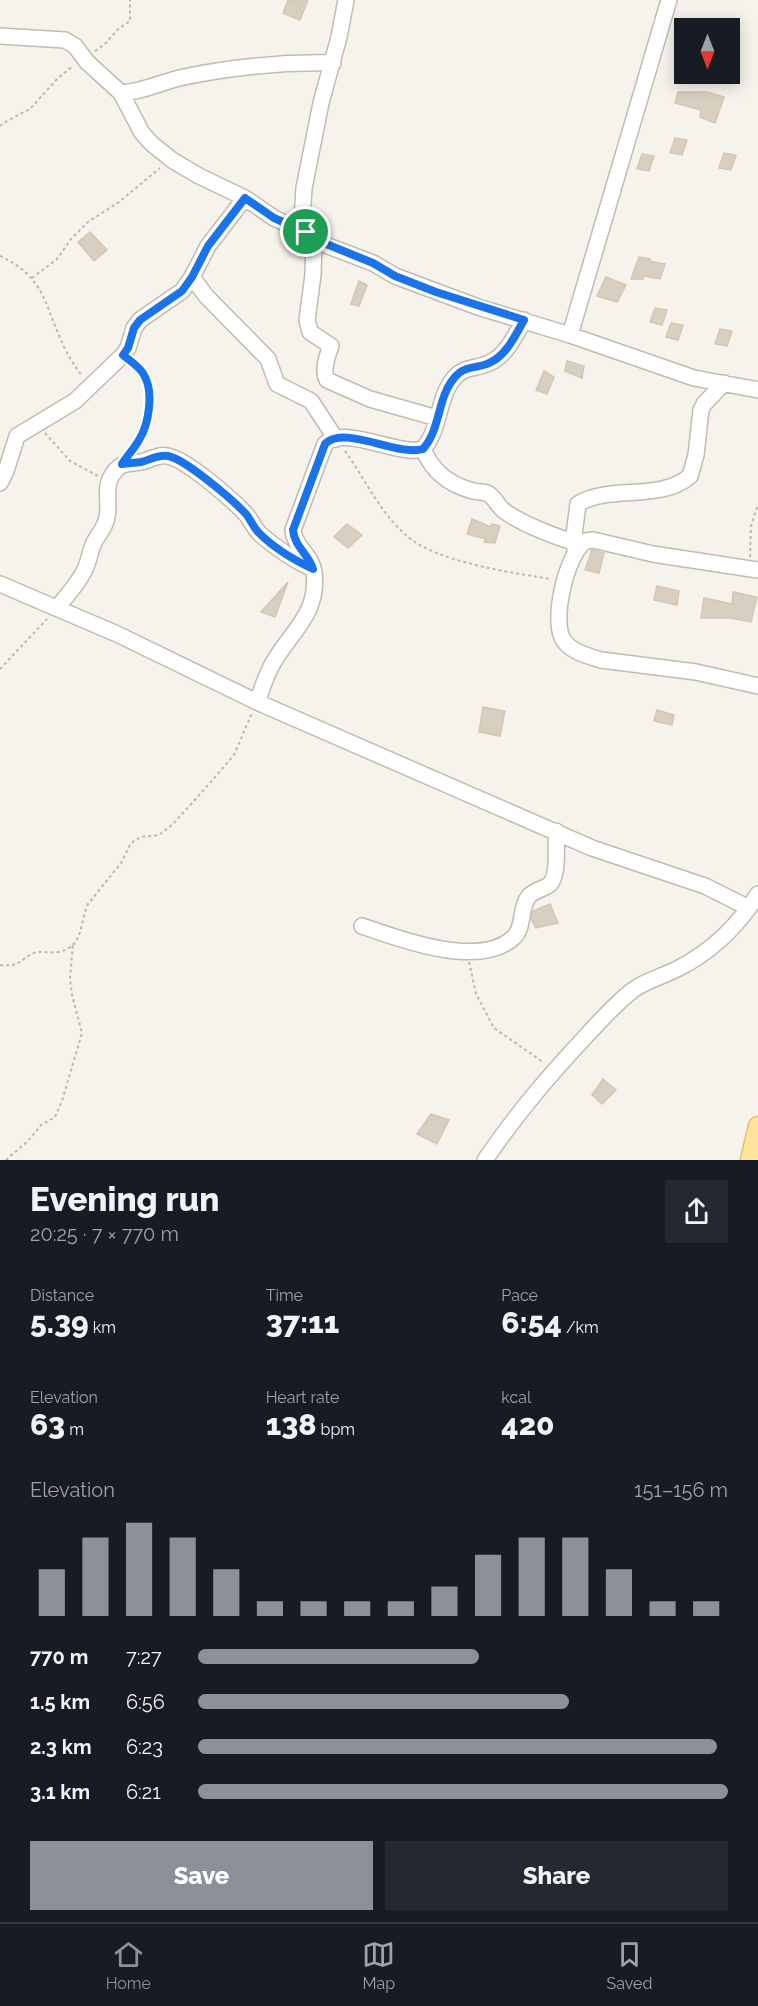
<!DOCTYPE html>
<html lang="en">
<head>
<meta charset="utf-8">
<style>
  body { margin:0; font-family:Raleway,sans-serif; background:#242831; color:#f1f3f6; height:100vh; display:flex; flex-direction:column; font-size:22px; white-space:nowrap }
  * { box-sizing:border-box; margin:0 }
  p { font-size:20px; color:#9ea1a6 }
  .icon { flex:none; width:33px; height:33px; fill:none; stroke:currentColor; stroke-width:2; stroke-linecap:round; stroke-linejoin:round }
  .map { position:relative; height:1160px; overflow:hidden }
  .sheet { display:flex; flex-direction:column; background:#171b24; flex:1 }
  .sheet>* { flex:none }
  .needle { width:39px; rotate:180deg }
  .fabs { position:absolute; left:674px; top:18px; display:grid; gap:12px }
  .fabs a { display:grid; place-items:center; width:66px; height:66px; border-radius:0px; background:#171b24; box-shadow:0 3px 15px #0003; font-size:30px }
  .pin { position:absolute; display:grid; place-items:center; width:51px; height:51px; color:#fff; margin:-26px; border:3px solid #fff; border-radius:50%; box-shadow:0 2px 6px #0007 }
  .round { display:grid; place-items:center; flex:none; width:63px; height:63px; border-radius:0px; background:#242831 }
  .head { display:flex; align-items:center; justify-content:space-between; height:102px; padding:0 30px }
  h1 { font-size:33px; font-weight:800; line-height:45px }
  .metrics { display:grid; grid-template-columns:repeat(3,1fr); gap:9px; height:102px; padding:6px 30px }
  .metrics div { display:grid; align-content:center }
  .metrics b { font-size:30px; font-weight:800 }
  .metrics small { font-size:16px; font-weight:400 }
  .metrics p { font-size:16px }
  .chart { height:168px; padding:12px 30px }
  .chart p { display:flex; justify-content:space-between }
  .chart svg { width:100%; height:108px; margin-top:6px; stroke:#8c9099; stroke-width:6 }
  .action { display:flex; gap:12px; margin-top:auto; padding:12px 30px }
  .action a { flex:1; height:69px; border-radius:0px; background:#8c9099; color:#fff; font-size:24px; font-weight:800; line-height:69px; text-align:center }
  .action a+a { background:#242831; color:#f1f3f6 }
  ul { padding:0 30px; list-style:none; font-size:20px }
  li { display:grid; grid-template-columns:96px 72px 1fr; align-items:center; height:45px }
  li i { height:15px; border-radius:8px; background:#8c9099 }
  .dock { display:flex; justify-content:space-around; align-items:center; height:84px; border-top:2px solid #363941; background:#171b24; font-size:16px; color:#9ea1a6 }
  .dock a { display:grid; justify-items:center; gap:3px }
  .dock .selected { color:#8c9099 }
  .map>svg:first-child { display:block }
</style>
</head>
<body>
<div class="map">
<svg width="758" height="1160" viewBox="0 0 758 1160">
  <rect width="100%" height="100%" fill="#f6f3ec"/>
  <path fill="#d8cfc1" stroke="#d3c7b4" stroke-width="1.5" d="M288 0H308L300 20 283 13Z
    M678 92H707L724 97 715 123 700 117 701 110 675 103Z
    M675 138 687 140 682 155 670 153Z
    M724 153 736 155 731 170 719 168Z
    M642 154 654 156 649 171 637 169Z
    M90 232 107 250 94 261 78 242Z
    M639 257 650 259 649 261 665 264 660 279 644 276 643 279H631Z
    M606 277 626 285 617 302 597 296Z
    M359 281 367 285 359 306 351 304Z
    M655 308 667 310 662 325 650 322Z
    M671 323 683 325 678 340 666 337Z
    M720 329 732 331 727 346 715 344Z
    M567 361 584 366 582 378 565 371Z
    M544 371 554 377 547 394 536 390Z
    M472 519 491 527 492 524 500 526 495 543 484 542 486 539 467 534Z
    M347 524 362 535 348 548 334 537Z
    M592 550 604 553 599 573 585 570Z
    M288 582 275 617 261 612Z
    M657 586 679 591 677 605 654 600Z
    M733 592 757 597 751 622 730 618H701L704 598 732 604Z
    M483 707 505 711 500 736 479 732Z
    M657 710 674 715 672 725 654 721Z
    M550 904 558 923 536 928 531 919 533 911Z
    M603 1079 616 1090 602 1104 592 1095Z
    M431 1114 449 1120 437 1144 417 1134Z"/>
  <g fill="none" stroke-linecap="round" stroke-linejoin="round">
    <g stroke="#c2bbae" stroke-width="18">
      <path id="minor" d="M346 0 339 37 321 103 304 188 302 219 309 236 323 244 373 263 395 276 478 307 570 335 694 378 758 390
        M0 36 65 40 75 46 87 62 121 93C144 92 163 81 184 77 233 67 284 62 333 63
        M121 93 142 133 152 144 172 160 199 176 245 198 274 218 306 233
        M314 239 313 275 307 320 310 332 331 346C327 356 322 370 327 380L370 399 437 418
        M192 277 206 296 268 359 277 384 311 401 336 439
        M570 335 669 0
        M423 449C433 472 448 484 473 491 478 492 483 492 487 493 494 496 497 505 503 510 518 522 555 537 574 542
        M0 483 6 471 17 436 75 401 123 355 128 348 134 328 140 320 182 291 192 277 208 246 245 198
        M575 551 574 535 578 504C611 484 660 502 690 476L696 455 701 410 704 404 724 383
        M758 570 653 554 593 540 586 541C567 552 550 622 564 641 572 652 588 656 601 660L696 672 758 686
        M0 584 117 634 257 702 592 848 705 886 749 908
        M57 608C67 595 80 582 86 567 89 560 90 552 93 545 97 535 105 529 107 517 110 504 104 489 111 477 120 461 126 465 141 462 150 460 158 454 167 456 185 458 230 498 244 512 251 519 253 527 260 534 276 548 294 560 313 569
        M257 702C262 689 266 675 273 663 292 630 319 614 314 572 312 555 294 547 293 530L325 444C344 424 399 457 423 449 441 429 437 397 455 377 465 366 477 369 489 363 506 356 515 336 524 320
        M362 926C399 939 479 969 513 938 525 928 519 908 529 896 535 890 543 889 549 885 559 877 556 843 556 831
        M485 1160C517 1113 548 1077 587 1035 601 1020 616 1003 633 990 647 980 664 976 679 968 712 951 738 926 758 894"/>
    </g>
    <g stroke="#e6c16a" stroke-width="21">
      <path id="major" d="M750 1160 758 1126"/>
    </g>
    <path stroke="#c4b79f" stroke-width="2" stroke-dasharray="3 3" stroke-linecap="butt" d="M95 51 106 43 118 29 130 21V0
      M0 126 7 121 30 109 58 78 73 66
      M0 256C44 277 43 300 61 340 66 353 74 365 82 376
      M32 278 57 259 71 239 88 222 119 202 160 168
      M132 363C137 367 143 371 145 377 155 399 147 431 132 450
      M45 433 70 461 98 476
      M345 451C365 479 380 513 407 536 436 562 513 573 551 579
      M750 557 751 526 758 504
      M0 669 47 619
      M469 962 476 994 494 1028 540 1060 543 1064
      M0 965C22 967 18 960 34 953 42 950 50 954 58 952 85 947 79 922 88 904L121 863 131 843 141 837 159 835 173 824 210 783 234 755 252 713
      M6 1160 29 1140 41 1125 55 1117 62 1101 82 1033 72 995 70 979 73 943"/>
    <use href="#minor" stroke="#fff" stroke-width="15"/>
    <use href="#major" stroke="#ffe39c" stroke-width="18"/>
  </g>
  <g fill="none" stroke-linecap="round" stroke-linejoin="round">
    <g stroke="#fff" stroke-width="12">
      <path id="route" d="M245 198 274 218 306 232 314 239 373 263 395 276 436 292 524 320C515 336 506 356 489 363 477 369 465 365 455 377 437 397 441 429 423 449 399 457 343 424 325 444L293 530C294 546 309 555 313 569 294 560 274 548 259 533 253 527 251 520 246 514 233 500 185 459 168 456 158 454 150 460 141 462 135 463 128 463 122 464 127 456 134 449 139 440 149 424 154 392 144 375 140 367 130 361 123 355L128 348 134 328 140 320 182 291 192 277 208 246Z"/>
    </g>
    <use href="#route" stroke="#1a73e8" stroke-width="8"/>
  </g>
</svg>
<div class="fabs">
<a><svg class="needle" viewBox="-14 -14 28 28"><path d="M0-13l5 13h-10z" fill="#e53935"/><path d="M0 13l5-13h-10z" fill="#9ea1a6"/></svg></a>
</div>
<div class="pin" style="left:306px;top:232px;background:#1e9e55"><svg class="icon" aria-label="arrive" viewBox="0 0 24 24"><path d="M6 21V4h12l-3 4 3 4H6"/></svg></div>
</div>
<section class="sheet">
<div class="head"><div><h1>Evening run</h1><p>20:25 · 7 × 770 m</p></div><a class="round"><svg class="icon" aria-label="share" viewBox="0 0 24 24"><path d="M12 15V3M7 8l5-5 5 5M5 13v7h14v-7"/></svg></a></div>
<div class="metrics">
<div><p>Distance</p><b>5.39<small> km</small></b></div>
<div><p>Time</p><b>37:11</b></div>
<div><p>Pace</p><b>6:54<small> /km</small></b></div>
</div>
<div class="metrics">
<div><p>Elevation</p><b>63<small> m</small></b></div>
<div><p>Heart rate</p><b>138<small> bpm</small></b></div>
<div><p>kcal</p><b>420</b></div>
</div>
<div class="chart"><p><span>Elevation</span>151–156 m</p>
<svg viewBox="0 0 160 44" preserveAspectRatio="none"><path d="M5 44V25M15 44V12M25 44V6M35 44V12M45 44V25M55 44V38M65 44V38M75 44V38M85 44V38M95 44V32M105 44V19M115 44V12M125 44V12M135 44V25M145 44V38M155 44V38"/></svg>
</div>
<ul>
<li><b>770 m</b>7:27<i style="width:53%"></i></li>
<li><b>1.5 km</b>6:56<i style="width:70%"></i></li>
<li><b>2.3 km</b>6:23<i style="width:98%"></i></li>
<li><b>3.1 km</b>6:21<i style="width:100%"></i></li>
</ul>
<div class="action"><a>Save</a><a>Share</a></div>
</section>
<nav class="dock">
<a class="selected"><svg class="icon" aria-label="home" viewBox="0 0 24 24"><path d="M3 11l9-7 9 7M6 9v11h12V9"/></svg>Home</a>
<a><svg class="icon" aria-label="map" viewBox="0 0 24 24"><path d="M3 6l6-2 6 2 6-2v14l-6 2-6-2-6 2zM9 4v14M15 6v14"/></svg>Map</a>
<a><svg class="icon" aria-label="saved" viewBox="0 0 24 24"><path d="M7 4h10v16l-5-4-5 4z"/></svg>Saved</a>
</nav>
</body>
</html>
